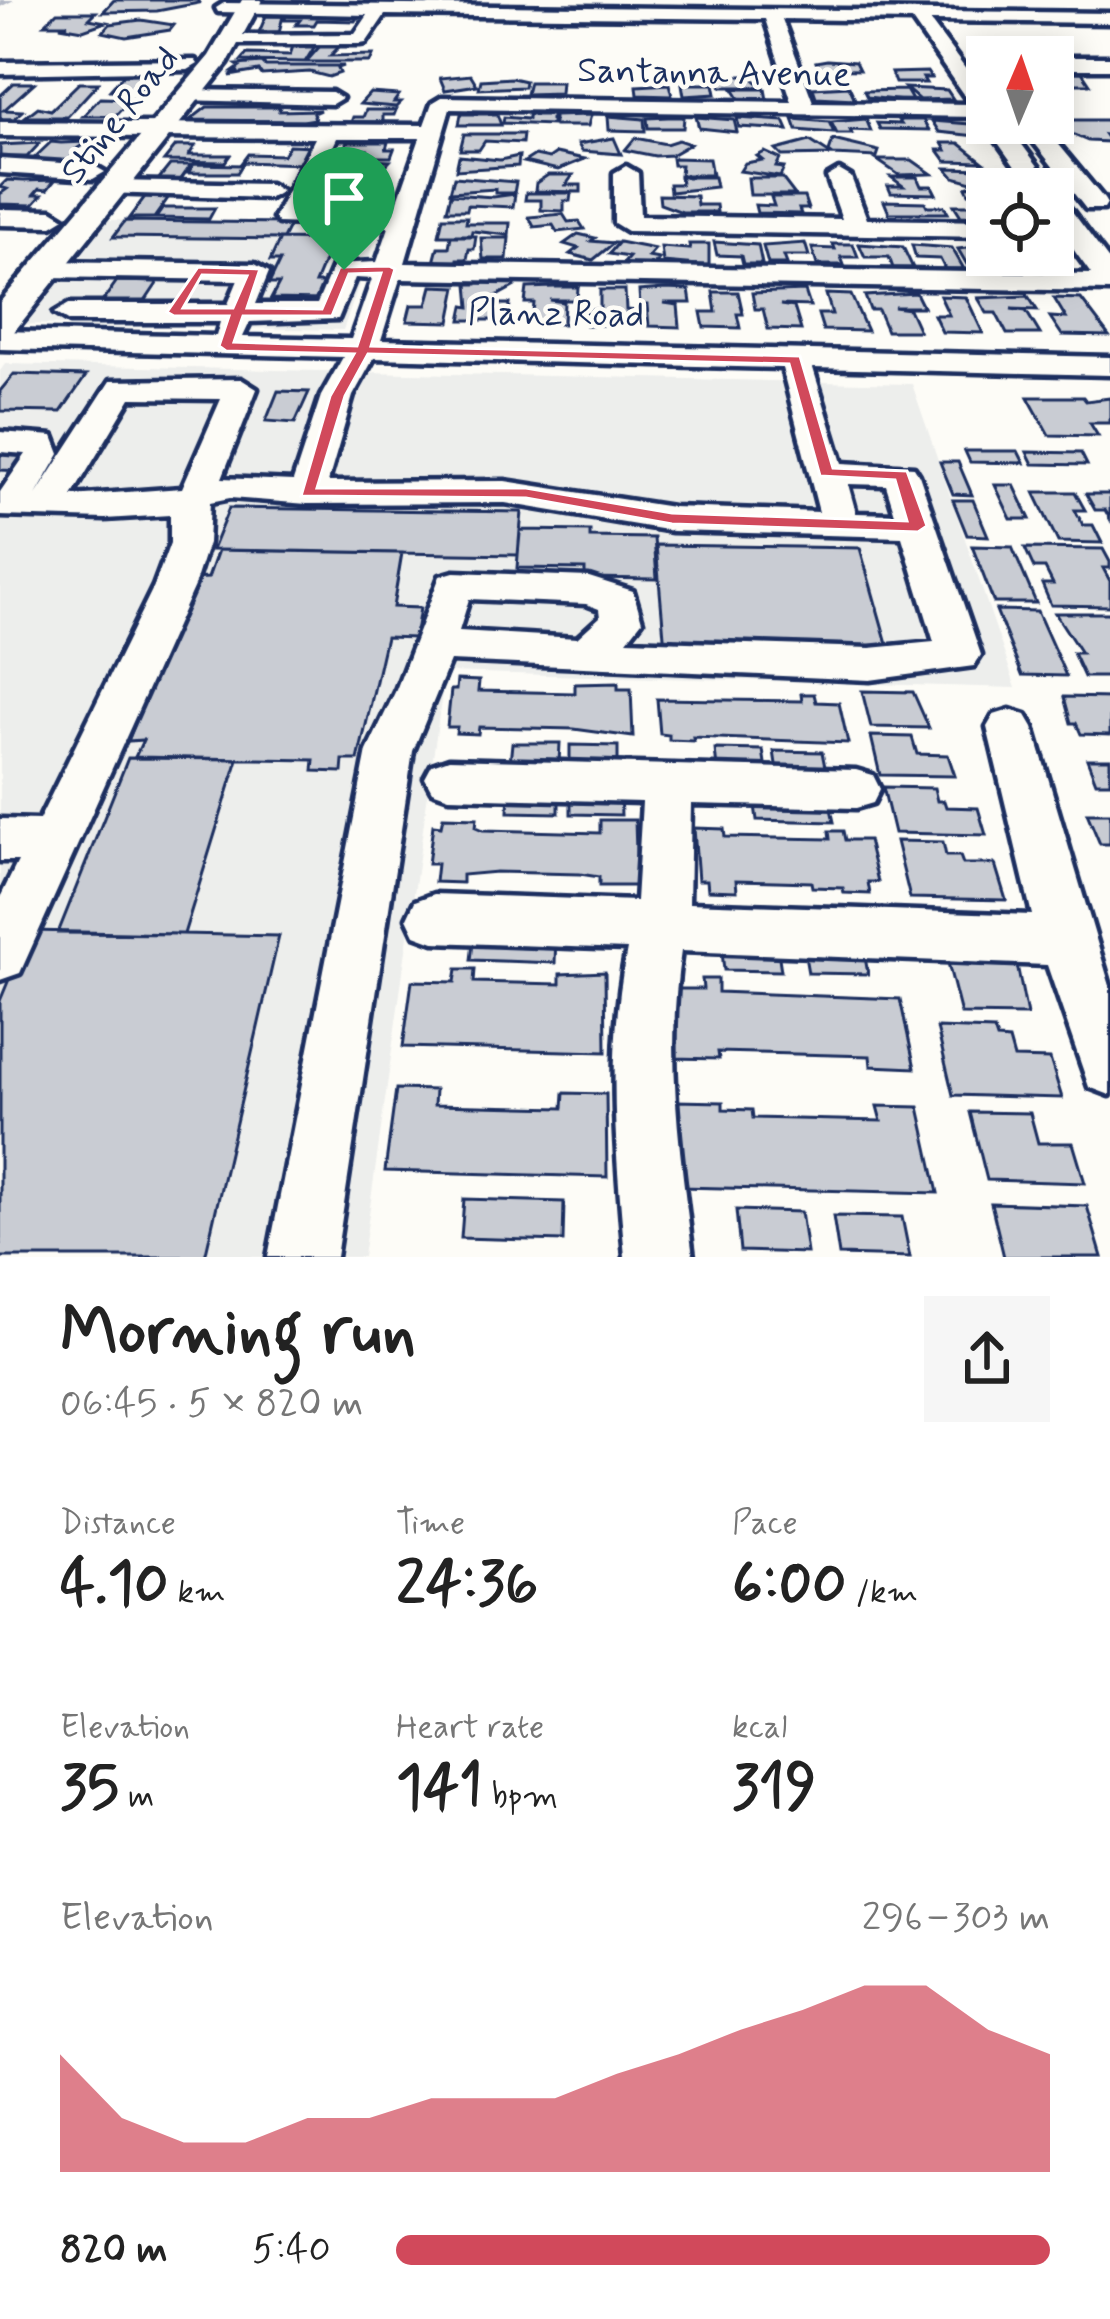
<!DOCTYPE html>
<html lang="en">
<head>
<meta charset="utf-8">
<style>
  body { margin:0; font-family:Mynerve,sans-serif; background:#f6f6f6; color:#222; height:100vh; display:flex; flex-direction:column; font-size:45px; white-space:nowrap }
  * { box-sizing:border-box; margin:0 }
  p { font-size:39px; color:#767676 }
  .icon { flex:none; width:66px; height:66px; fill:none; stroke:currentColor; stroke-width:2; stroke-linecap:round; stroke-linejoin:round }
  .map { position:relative; height:1257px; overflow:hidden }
  .details { display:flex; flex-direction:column; background:#fff; flex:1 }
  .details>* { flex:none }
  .needle { width:78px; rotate:2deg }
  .fabs { position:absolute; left:966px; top:36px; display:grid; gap:24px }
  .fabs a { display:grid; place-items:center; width:108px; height:108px; border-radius:0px; background:#fff; box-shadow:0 6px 30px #0003; font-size:60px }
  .pin { position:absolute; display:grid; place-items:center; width:102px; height:102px; color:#fff; margin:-123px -51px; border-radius:50% 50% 50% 0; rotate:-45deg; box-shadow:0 0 12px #0007 }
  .pin .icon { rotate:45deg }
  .round { display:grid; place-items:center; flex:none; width:126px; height:126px; border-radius:0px; background:#f6f6f6 }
  .head { display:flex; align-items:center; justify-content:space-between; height:204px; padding:0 60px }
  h1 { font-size:66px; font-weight:800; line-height:90px }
  .stats { display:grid; grid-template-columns:repeat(3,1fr); gap:18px; height:204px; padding:12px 60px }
  .stats div { display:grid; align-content:center }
  .stats b { font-size:60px; font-weight:800 }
  .stats small { font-size:33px; font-weight:400 }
  .stats p { font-size:33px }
  .chart { height:336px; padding:24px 60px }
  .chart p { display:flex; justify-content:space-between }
  .chart svg { width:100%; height:216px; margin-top:12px; fill:#d1495b; opacity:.7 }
  ul { padding:0 60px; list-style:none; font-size:39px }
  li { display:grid; grid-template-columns:192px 144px 1fr; align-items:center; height:90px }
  li i { height:30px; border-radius:15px; background:#d1495b }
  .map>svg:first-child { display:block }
</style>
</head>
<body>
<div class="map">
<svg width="1110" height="1257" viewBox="0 0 1110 1257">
  <rect width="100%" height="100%" fill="#fdfcf7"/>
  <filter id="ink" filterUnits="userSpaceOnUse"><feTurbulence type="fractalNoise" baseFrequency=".00833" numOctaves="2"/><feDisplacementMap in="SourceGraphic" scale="24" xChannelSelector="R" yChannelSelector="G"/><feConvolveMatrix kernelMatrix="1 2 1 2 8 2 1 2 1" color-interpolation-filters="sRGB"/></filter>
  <g filter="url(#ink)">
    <path fill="#edeeec" d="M104 220 381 223 343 330 20 324Z
      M5 364 912 384 1016 688 445 672 363 1257H0V371Z"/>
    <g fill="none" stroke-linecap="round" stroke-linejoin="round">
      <path fill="#b3b8c5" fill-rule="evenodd" d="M0 0H14L0 7Z"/>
    </g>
    <path fill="#c9ccd3" stroke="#1b2f5e" stroke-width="3" d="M114 0H197L199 3 157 11 103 12Z
      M57 12H96L89 19 106 22 83 30 60 26 68 24H45Z
      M287 15 358 16 355 21 317 20 314 25H296L300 20H284Z
      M266 16H283L278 36 257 37Z
      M141 20 174 25 170 30 126 37 103 32 110 24Z
      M321 45 340 46 330 56 373 55 370 62H306Z
      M293 46H315L305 62 241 61 247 54 290 55Z
      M827 60 855 62 859 70 819 69 816 62Z
      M262 63 265 66H344L338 68 340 73 329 77 310 72 262 75 259 71 230 76 239 72H233L240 67 237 65Z
      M128 70H157L141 90H110Z
      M927 72 931 78H923L926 83H895L891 73Z
      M1067 72H1082L1090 84H1059L1053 77 1072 76Z
      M471 75 477 85 445 90 440 78Z
      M735 76H763L765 81H756L763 87H721L719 79H736Z
      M512 78 525 81 524 87 479 89 481 80Z
      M529 82H561L560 93 526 94Z
      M14 83H34L4 110 23 111 14 119H0V96Z
      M79 83H98L67 117H25L38 107 51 110Z
      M669 84 672 96 638 95 637 86Z
      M682 84H714L716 94 684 96Z
      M849 86 855 99 816 97 813 88Z
      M905 88 947 90 953 99 919 100Z
      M733 89H765L767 100H740Z
      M906 90 913 102 867 97 864 91Z
      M370 93 399 95 394 102H401L396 107 360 104Z
      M100 98 131 99 115 116H83Z
      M207 107H280L279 111 320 110 313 113 315 119 303 121 190 120Z
      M366 110H396L394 115H383V122H351L353 117H363Z
      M461 114H497L501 125H459Z
      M528 115H551V125L503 123 504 117 528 119Z
      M591 115 588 126H554V116Z
      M608 116 644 119 645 131 609 130Z
      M668 117H684L683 128H648L647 118Z
      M696 117 734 120 737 132 699 128Z
      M737 118 784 121 788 130 739 127Z
      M793 119 829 122 834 133 797 130Z
      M866 119 871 131 850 130 852 134H837L831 122Z
      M898 120H923L929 130 880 129 877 123 901 124Z
      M1059 120H1107L1110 136 1105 135 1110 142 1088 141 1069 133Z
      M932 121 970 124 976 136 939 132Z
      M464 134H523L522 143 485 141 479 150H460Z
      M614 138 621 154 582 151 578 144Z
      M635 138 666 144 678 140 690 144 671 155 655 156 625 150Z
      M833 140 879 151 877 157 833 155 829 152Z
      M810 141 832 155 782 156 776 150Z
      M51 142 61 143 87 142 75 150 68 164 29 163Z
      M347 142H388L386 149H394L391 157H364L367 150 344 149Z
      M40 143 27 157H0V145Z
      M942 143H959L983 162 946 161 938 150H946Z
      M289 145 314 146 304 164 242 162 248 154 283 155Z
      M176 146H195L189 155H230L225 162 164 161Z
      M765 152 780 159 776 167 784 168 780 177 740 171 745 163 762 160 757 156Z
      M556 153 585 159 558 170 524 162 535 155 549 158Z
      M459 156 500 160 519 156 518 166 456 170Z
      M672 158 709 159 712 175H680L681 165H673Z
      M363 160 390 161 376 176 332 175 336 166H360Z
      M877 160H912L932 174 899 175Z
      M194 164 242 165 237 173H188Z
      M170 165H191L176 186 154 185Z
      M946 168 983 169 999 189 969 193 966 187 976 183 954 177Z
      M548 175H573L566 185H581V192L535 191 536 183Z
      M331 177H375L372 185H380L377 194H349L352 186 327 185Z
      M454 177 516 182 514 193H495V189L450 192Z
      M680 177H714L716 187 670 192 669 184H681Z
      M891 177H917L921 186H932L936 194 891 193 888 186H903Z
      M748 178H782L795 195H750Z
      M7 180 24 181 55 180 47 190 39 189 34 195H42L33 205 0 204V194L7 189 0 187Z
      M526 193H571L570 201H564V211L541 210V200H525Z
      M147 194H171L154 218H129Z
      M451 194 493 197 515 194 513 207 468 205 467 210H447Z
      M659 195 696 196 697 205H716L717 212H682L660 204Z
      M771 197H804L808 209H799L801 214 757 213 755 205 774 206Z
      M346 198 378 199 375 208H360L357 216 311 215 316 205H343Z
      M884 201 925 202 927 206H944L948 213H889Z
      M954 205H987V217L961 216Z
      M163 208H215L209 219 156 218Z
      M563 214 568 222 579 221 584 229 557 232 553 225 534 227 529 217Z
      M443 217H467L466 223H510L509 235 472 231 471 235H439Z
      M125 221 291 223 283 239 113 237Z
      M578 234 595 238 591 241 614 243 593 260 570 254 578 248 564 244Z
      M451 236H476L474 249H469L467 259H458L457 266H433L438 247H449Z
      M481 238H509L507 259H483Z
      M280 239 333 240 315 283H332L325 300 271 299 279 284H269L280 261H270Z
      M619 242 655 249 648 257 659 259 652 268 624 263 629 257 609 254Z
      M714 242 758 245 762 264H743L741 256 717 255Z
      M805 243 809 256H784L787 264H768L763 246Z
      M689 244H709V266L663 262 661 247 690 249Z
      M833 244H853L858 257H841L844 265H817L812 248 835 249Z
      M859 244 903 247 913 268H893L889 257H865Z
      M912 245 952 248 964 269H945L940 259 916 258Z
      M975 247H987V255H1006L1010 260H985L989 269 969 268 958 249Z
      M1053 249 1069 272H1049L1041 260 1017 259 1014 255H1053Z
      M478 277 516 278 515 286 497 296 496 304H510L508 320H461L464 306 470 307 468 284H477Z
      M117 281 158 282 140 309H97Z
      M432 286 457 287 450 322 407 321 411 305H427Z
      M554 287H578L577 300H550L564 302 563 324 532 323 534 303H525L527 288Z
      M665 289 689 290 691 303H664L678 305 680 327 649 326 647 305H640L639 291Z
      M600 290H625L626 310 637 311 638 325H586V309H600Z
      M805 291 810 306 780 305 794 307 801 330 768 329 763 309H755L752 293Z
      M713 292H738L743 314H737L740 328 704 327 701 312H716Z
      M916 293 923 307H894L909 309 919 331H887L878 310H870L865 296Z
      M826 294 851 295 867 331 823 330 818 314H832Z
      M940 296 966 297 983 333 942 332 934 315H949Z
      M1028 296 1037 310 1011 309 1026 311 1040 334H1007L996 313H987L978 298Z
      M1054 298 1081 299 1109 336 1062 335 1050 317 1066 318Z
      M14 374 86 376 61 412 0 411V391Z
      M278 391 309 392 295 423 266 421Z
      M1028 397H1083L1086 401 1110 398V423H1090L1098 436 1049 435Z
      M0 446 38 447 24 471 0 470Z
      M965 451H1018L1024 463 970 462Z
      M1027 452 1081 453 1087 465 1033 464Z
      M940 462H958L972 495 953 494Z
      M995 485H1014L1030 519H1011Z
      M1034 492H1075L1085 510H1075L1083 525H1093L1102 543 1058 542Z
      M1086 494H1110V519L1105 510H1095Z
      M953 500H973L988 536 967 535Z
      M229 508 522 512 518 555 212 550Z
      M520 530 590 531V537L654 538 657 579 585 578V569L517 568Z
      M656 545 860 548 890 654 665 648Z
      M972 546 1012 547 1036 603H994Z
      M1025 548 1103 549 1110 562V568H1103L1110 581V606L1051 605 1042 584H1053L1045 568H1034Z
      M218 550 402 553 393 607 420 608 415 638 386 637 358 760H343L342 772 313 771 314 760 135 757 143 740 128 741 192 579 208 578Z
      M996 610 1037 611 1066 676 1022 675Z
      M1055 613H1110V677H1084L1073 653H1081Z
      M457 680 479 681 478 691 575 693V684L618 683V689H631L633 737 574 729 479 727 478 734 456 733 457 727H447L451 690H456Z
      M862 691 913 692 929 728 871 727Z
      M801 694H814L816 702 839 703 848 743 693 737 694 741 669 740V735L660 734 657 699 802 701Z
      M1064 697 1110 698V735L1081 734 1076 723H1071Z
      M871 736 912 737 917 754 948 755 955 776 880 775Z
      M512 743H560L559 763H510Z
      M570 745 618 746V766L570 765Z
      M715 749 763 750 766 770 717 769Z
      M774 751 822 752 826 772 777 771Z
      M128 758 238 759 184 934 58 933Z
      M1087 759H1110V782H1096Z
      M883 787 934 788 937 801H944L946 807 978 808 986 835 894 833Z
      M509 790 559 791V813L508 812Z
      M571 792 620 793 621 815 571 814Z
      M754 798 829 800 834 822 757 820Z
      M1087 813H1110V844H1100Z
      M443 817 477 818 476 827 483 830 600 833V820H635L637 886H599V877L580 874 496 872 462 875V883L435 882 437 864H428L433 825 441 826Z
      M694 828 724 829 725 837 830 839 829 831H843L845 840H868L878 882H868L870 894 844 893 843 888 812 887 811 882 736 880 737 891 708 890 707 880H698Z
      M896 841 943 842 946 856H960L963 864H995L1006 900 910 898Z
      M29 931 279 936 205 1257H0V1001Z
      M474 934 556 936 555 963 471 960Z
      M721 943 777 944 781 971 724 970Z
      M803 945 863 946 868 974 808 973Z
      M947 959 1016 960 1027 1015 961 1014Z
      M457 969H475L474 982 560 984V974L605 972 606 1052 403 1047 412 981 455 982Z
      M702 979H718V992L900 999 915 1068 871 1066 870 1056 718 1052 719 1059 673 1058 669 989H703Z
      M937 1028 994 1030 997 1039 1009 1040 1014 1058 1050 1059 1062 1098 953 1095Z
      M396 1089 435 1090 434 1105 563 1108 564 1093 606 1094 607 1177 385 1171Z
      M675 1101 723 1102V1109L752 1110 753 1118 881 1121 877 1106 919 1107 938 1193 680 1187Z
      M970 1112 1030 1113 1038 1143H1073L1085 1183 987 1180Z
      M464 1199 564 1202 563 1241 461 1238Z
      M991 1203 1087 1206 1102 1257H1004Z
      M736 1210 801 1212 807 1253 740 1251Z
      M833 1216 902 1217 910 1257 839 1255Z"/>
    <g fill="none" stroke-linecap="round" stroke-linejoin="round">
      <g stroke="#1b2f5e" stroke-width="9">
        <path id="minor" d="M224 3 1110 13V23L930 21 987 98V123H1006L1055 189 1053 192 1031 189 984 123 987 119 979 117 450 109 405 263 1091 274 1053 221V196L1062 198 1110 262V291L400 279 381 340 1110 357V375L813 368 842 463 914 467 919 475 981 655 974 666 870 680 450 661 413 751 336 1257H268L367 751 396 690 440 576 454 572 589 577 633 591 642 621 627 640 870 648 934 642 902 537 672 531 505 503 307 504 230 498 210 502 208 543 194 586 20 973 0 980V898L18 861H0V819L39 820 154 586 170 543V515L105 519 0 516V492L26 454 0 452V432L53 436 60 454 36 495 110 381 241 379 257 389 222 478 293 481 321 396 343 357 0 349V331L216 336 220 322H69L54 313 69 304H228L238 280 47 277 33 269 47 261 255 264 269 272 256 304H317L334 264 377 262 389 227 278 223 274 218 315 138 0 136V122L424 125 432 103 442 97 792 102 765 19 385 15 366 43 360 44H232L226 43V35L355 34 368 15 218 12 216 8ZM782 19 912 21 970 104 813 102ZM337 138H420L394 212 303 211ZM355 278 372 279 351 339 243 337 250 322 338 319ZM374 358 782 368 819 512 672 507 505 481 328 482 353 396ZM131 398 221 399 182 488 72 496ZM848 484 886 485 895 514 856 513ZM469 599 586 604 599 609 600 617 577 638 459 631Z
          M1053 57H1110V69H1053Z
          M195 60 198 64 188 70 0 74V62Z
          M188 90 332 92 342 98 332 104 181 100 178 96Z
          M1019 123H1041L1104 199 1107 204 1104 209H1086Z
          M0 159 93 165 105 172 93 179 0 173Z
          M626 166 638 173 640 216 842 219 827 177 839 170 851 177 867 219 987 221V237L627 231 614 223V173Z
          M113 181 270 184 282 191 270 198 104 193V183Z
          M0 209 52 210 65 218 52 226 0 225Z
          M1010 710 1026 715 1033 727 1110 986V1095L1089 1087 1047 965 681 951C665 1055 680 1154 693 1257H625C616 1152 606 1053 627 949L434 942 415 935 407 918 415 901 434 894 636 901 642 802 449 797 432 791 425 778 432 765 449 759 856 770 873 775 880 789 873 803 856 808 691 804 689 903 1032 915 987 727 994 715Z"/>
      </g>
      <g stroke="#1b2f5e" stroke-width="9">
        <path id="major" d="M242 0H262L227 64 13 333 0 336V302L209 56Z"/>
      </g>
      <use href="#minor" fill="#fdfcf7" fill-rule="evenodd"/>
      <use href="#major" fill="#fdfcf7" fill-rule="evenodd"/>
    </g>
  </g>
  <path fill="#d1495b" stroke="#fff" stroke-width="3" fill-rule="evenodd" d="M389 266 395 269 371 346 800 356 833 468 907 471 927 526 918 532 672 524 526 498 301 496 330 396 354 354 226 351 219 346 229 316H174L167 312 198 267 260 269 247 308 322 309 340 267ZM381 273 357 346 234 342 243 316H332L349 274ZM202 275 247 276 233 308H183ZM368 354 789 364 820 476 895 480 907 521 672 513 526 488H317L345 396Z"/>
  <g text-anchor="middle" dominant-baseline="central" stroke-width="9" stroke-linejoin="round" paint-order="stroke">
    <g font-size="36" fill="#1b2f5e" stroke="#fdfcf7">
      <text transform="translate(714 74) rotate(1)">Santanna Avenue</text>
      <text transform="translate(121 116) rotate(-51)">Stine Road</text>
      <text transform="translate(556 315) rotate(1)">Planz Road</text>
    </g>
  </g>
</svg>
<div class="fabs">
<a><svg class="needle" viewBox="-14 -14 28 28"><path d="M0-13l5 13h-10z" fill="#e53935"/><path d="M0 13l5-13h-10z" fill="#767676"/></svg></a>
<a><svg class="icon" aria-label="locate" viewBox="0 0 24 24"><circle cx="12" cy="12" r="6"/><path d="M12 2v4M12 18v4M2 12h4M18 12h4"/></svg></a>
</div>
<div class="pin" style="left:344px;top:270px;background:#1e9e55"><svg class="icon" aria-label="arrive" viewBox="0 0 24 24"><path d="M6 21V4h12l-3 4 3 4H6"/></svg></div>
</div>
<section class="details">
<div class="head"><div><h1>Morning run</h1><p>06:45 · 5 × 820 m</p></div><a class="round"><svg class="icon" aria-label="share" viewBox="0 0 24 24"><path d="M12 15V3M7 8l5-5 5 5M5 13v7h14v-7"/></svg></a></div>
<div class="stats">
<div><p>Distance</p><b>4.10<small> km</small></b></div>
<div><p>Time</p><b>24:36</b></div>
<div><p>Pace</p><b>6:00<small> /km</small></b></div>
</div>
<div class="stats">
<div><p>Elevation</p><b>35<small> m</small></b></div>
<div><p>Heart rate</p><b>141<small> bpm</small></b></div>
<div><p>kcal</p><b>319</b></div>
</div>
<div class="chart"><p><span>Elevation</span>296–303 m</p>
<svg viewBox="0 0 160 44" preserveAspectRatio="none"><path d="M0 44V20L10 33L20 38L30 38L40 33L50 33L60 29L70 29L80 29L90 24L100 20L110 15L120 11L130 6L140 6L150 15L160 20V44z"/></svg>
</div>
<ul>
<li><b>820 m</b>5:40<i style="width:100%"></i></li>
</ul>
</section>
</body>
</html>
